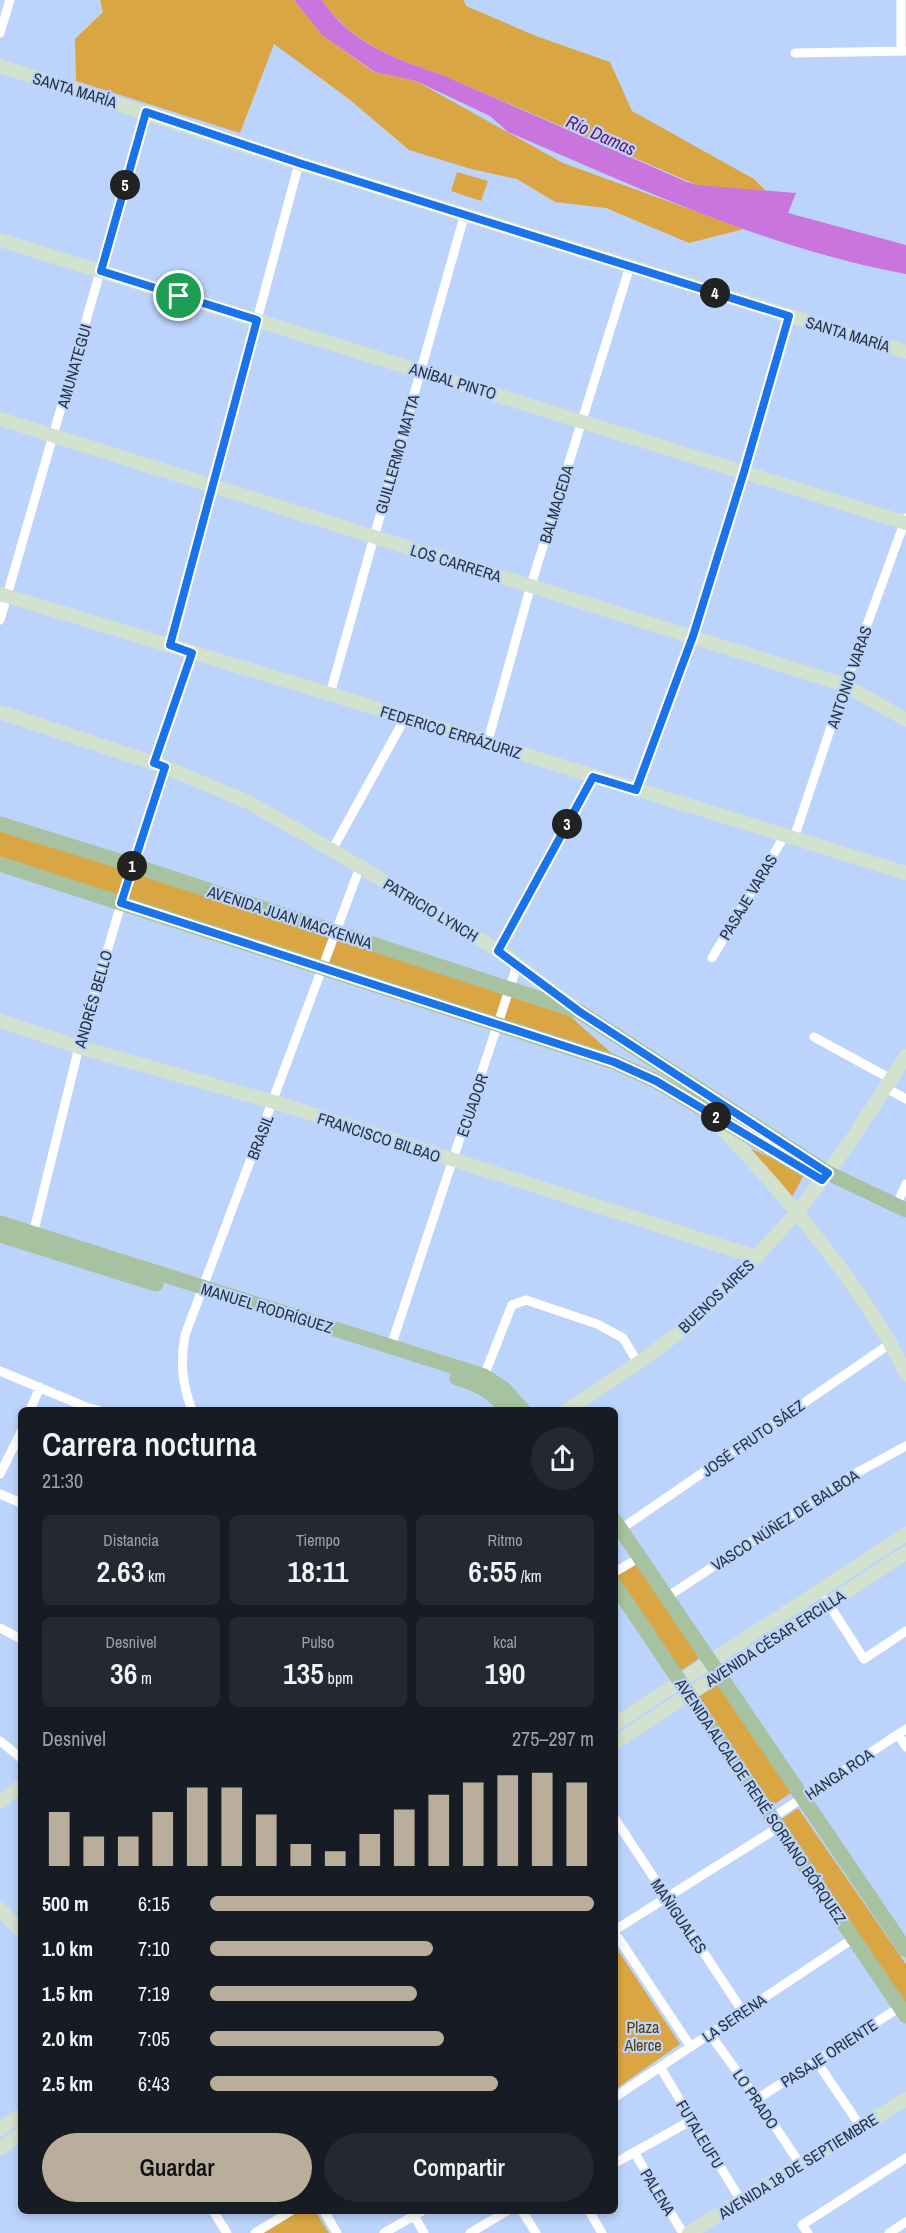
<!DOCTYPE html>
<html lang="es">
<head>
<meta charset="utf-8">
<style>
  body { margin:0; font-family:"Archivo Narrow",sans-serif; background:#242831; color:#f1f3f6; height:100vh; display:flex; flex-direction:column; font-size:22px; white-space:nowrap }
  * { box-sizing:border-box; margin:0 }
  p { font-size:20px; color:#9ea1a6 }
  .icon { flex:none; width:33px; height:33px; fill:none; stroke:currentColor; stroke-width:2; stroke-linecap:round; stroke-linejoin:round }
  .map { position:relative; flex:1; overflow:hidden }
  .panel { position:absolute; left:18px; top:1407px; width:600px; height:807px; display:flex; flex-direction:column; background:#171b24; border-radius:9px; box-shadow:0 3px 9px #0003 }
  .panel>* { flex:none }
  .pin { position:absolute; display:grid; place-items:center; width:51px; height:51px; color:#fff; margin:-26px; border:3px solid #fff; border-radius:50%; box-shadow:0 2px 6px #0007 }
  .km { position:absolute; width:30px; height:30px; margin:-15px; border-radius:50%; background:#222; color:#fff; font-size:16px; line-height:30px; text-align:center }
  .round { display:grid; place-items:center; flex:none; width:63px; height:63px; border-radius:32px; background:#242831 }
  .overview { display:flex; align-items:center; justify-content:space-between; height:102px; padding:0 24px }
  h1 { font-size:33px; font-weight:600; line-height:45px }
  .metrics { display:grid; grid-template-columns:repeat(3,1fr); gap:9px; height:102px; padding:6px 24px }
  .metrics div { display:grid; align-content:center; border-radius:9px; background:#242831; text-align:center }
  .metrics b { font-size:30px; font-weight:600 }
  .metrics small { font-size:16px; font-weight:400 }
  .metrics p { font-size:16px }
  .chart { height:168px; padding:12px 24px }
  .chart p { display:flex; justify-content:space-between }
  .chart svg { width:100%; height:108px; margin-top:6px; stroke:#b9ae9b; stroke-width:6 }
  .primary-button { display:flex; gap:12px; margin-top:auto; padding:12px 24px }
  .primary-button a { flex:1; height:69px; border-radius:36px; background:#b9ae9b; color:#111; font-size:24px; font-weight:600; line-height:69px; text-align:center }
  .primary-button a+a { background:#242831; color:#f1f3f6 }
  ul { padding:0 24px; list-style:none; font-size:20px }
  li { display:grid; grid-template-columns:96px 72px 1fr; align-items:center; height:45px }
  li i { height:15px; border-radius:8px; background:#b9ae9b }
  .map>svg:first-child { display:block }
</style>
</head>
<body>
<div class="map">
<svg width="906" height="2233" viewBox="0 0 906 2233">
  <rect width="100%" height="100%" fill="#bcd4fb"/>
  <path fill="#daa644" d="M100 0H294L323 36 374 72 416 81 563 163 744 229 689 243 606 208 555 202 517 179 471 169 409 150 349 99 274 44 240 133 76 81 75 39 103 12Z
    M322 0H464L466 6 536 36 610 62 632 111 754 179 788 213 697 185 440 74C396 60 349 41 322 0Z
    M457 172 488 181 481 201 451 191Z
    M0 827 561 1008 618 1059 0 861Z
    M752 1149 805 1173 792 1197 753 1159Z
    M636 1562 701 1657 681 1671 616 1576Z
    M717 1683 792 1792 769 1808 694 1698Z
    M798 1808 906 1964V2005L779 1821Z
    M615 1946 680 2044 617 2088 615 2085Z
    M298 2211H315L329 2233H262Z"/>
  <path fill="#c975dd" d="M294 0H322C349 42 395 59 440 74L687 182 697 185 796 193 788 213 906 245V274C766 248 638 188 508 132L490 116 416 81 375 72 323 36Z"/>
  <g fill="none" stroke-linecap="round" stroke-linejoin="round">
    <path stroke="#fff" stroke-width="9" d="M0 33 10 0
      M901 51V0
      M795 53 906 51
      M0 620 146 112
      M170 645 299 163
      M330 694 465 213
      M487 744 531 585 630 266
      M154 763 192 653
      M636 790 693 637 744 472 789 316
      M794 838 845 685 906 518
      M332 850 405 718
      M498 950 593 777
      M712 958 785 835
      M814 1037 891 1079
      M886 1088 906 1099
      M896 1206 906 1184
      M33 1234 79 1047 123 897 165 767
      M391 1346 517 966
      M0 1371 86 1407 98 1410
      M484 1376 512 1305 526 1300 597 1324 623 1338 638 1363
      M30 1410 40 1387
      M192 1410C182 1384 180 1362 185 1335L360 867
      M0 1474 21 1432
      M0 1494 21 1503
      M618 1531 891 1343
      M615 1572 640 1557
      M667 1597 849 1477 906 1446
      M826 1600 864 1659 906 1631
      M0 1628 21 1639
      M898 1734 906 1747
      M0 1741 21 1758
      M772 1818 906 1729
      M615 1819 743 2012
      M615 1930 779 1827
      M615 1933 691 2047
      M710 2034 757 2099 800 2164
      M817 2062 861 2127
      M660 2067 741 2201
      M615 2097 854 1938
      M757 2099 900 2007
      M634 2152 683 2233
      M615 2163 692 2120
      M213 2211 227 2233
      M324 2211 337 2233
      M522 2211 536 2233
      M589 2211 602 2233
      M414 2216 424 2233
      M255 2233 291 2211
      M384 2233 422 2211
      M470 2233 507 2211
      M808 2233 802 2225 906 2158
      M889 2233 906 2222"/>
    <path stroke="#d3e1cf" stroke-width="14" d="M0 66 299 163 906 352
      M0 240 906 523
      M0 419 845 685 906 720
      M0 594 330 694 906 873
      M0 712 165 767 248 802 332 850 498 950 573 1007
      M0 1021 79 1047 274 1102 756 1257
      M712 1118C756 1163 797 1211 835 1261 862 1297 887 1333 906 1374
      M567 1410 638 1363 692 1323 756 1257 797 1213 848 1145 906 1056
      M615 1724 906 1534
      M615 1743 906 1553
      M0 1802 21 1786
      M0 1909 21 1931
      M0 2129 21 2115
      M0 2149 21 2134
      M689 2233 906 2099"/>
    <path stroke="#a6c2a0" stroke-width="15" d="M0 824 132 865 580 1012 828 1173 906 1210
      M0 864 614 1062 656 1081 806 1170
      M0 1223 484 1376 503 1388 523 1410
      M0 1235 156 1284
      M457 1378C478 1384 493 1392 506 1410
      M615 1521 906 1950
      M615 1585 906 2016"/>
  </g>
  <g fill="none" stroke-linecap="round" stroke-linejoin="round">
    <g stroke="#fff" stroke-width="12">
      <path id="route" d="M146 112 299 163 789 316 744 472 693 636 636 790 593 777 498 951 580 1012 828 1173 822 1180 656 1081 614 1062 121 903 165 767 154 763 192 653 170 645 257 320 101 271Z"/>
    </g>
    <use href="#route" stroke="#1a73e8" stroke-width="8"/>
  </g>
  <g text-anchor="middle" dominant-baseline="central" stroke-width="4.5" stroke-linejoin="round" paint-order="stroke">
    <g font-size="16" fill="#283241" stroke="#bcd4fb">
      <text transform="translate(75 90) rotate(17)">SANTA MARÍA</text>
      <text transform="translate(848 334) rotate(17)">SANTA MARÍA</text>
      <text transform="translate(74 366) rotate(-74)">AMUNATEGUI</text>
      <text transform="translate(453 381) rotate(17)">ANÍBAL PINTO</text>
      <text transform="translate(397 454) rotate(-74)">GUILLERMO MATTA</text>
      <text transform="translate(556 504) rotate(-73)">BALMACEDA</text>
      <text transform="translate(456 563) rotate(17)">LOS CARRERA</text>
      <text transform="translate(849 677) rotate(-71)">ANTONIO VARAS</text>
      <text transform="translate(451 732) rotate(17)">FEDERICO ERRÁZURIZ</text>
      <text transform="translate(748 897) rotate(-59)">PASAJE VARAS</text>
      <text transform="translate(431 910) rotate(31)">PATRICIO LYNCH</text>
      <text transform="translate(290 917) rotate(18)">AVENIDA JUAN MACKENNA</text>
      <text transform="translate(93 999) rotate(-74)">ANDRÉS BELLO</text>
      <text transform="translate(472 1105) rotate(-71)">ECUADOR</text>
      <text transform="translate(260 1137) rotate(-69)">BRASIL</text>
      <text transform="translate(379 1137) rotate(18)">FRANCISCO BILBAO</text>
      <text transform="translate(716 1296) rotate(-44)">BUENOS AIRES</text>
      <text transform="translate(267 1308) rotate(17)">MANUEL RODRÍGUEZ</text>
      <text transform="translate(753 1438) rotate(-35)">JOSÉ FRUTO SÁEZ</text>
      <text transform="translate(785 1520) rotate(-33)">VASCO NÚÑEZ DE BALBOA</text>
      <text transform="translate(775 1638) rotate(-33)">AVENIDA CÉSAR ERCILLA</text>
      <text transform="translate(839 1774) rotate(-34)">HANGA ROA</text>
      <text transform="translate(761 1801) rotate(56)">AVENIDA ALCALDE RENÉ SORIANO BÓRQUEZ</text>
      <text transform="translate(679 1916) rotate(56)">MAÑIGUALES</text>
      <text transform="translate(734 2018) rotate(-34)">LA SERENA</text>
      <text transform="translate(829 2053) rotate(-33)">PASAJE ORIENTE</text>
      <text transform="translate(756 2099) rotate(56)">LO PRADO</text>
      <text transform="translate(700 2134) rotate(59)">FUTALEUFU</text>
      <text transform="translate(798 2166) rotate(-32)">AVENIDA 18 DE SEPTIEMBRE</text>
      <text transform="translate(658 2192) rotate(59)">PALENA</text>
    </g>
    <g font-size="16" fill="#593d00" stroke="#bcd4fb">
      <text x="643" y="2027">Plaza<tspan x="643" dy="18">Alerce</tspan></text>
    </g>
    <g font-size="18" font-style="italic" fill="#651675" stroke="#bcd4fb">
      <text transform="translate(601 135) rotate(24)">Río Damas</text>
    </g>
  </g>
</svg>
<div class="pin" style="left:179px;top:296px;background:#1e9e55"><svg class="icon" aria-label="arrive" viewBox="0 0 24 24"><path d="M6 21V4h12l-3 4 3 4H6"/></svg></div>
<b class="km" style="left:132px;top:866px">1</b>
<b class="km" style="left:716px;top:1117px">2</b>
<b class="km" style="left:567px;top:824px">3</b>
<b class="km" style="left:715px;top:293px">4</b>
<b class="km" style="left:125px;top:185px">5</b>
<section class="panel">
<div class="overview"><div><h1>Carrera nocturna</h1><p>21:30</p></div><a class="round"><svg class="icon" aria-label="share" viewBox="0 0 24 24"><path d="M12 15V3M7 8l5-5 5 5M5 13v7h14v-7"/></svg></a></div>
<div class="metrics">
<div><p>Distancia</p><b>2.63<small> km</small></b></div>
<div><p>Tiempo</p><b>18:11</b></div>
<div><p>Ritmo</p><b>6:55<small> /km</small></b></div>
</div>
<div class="metrics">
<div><p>Desnivel</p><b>36<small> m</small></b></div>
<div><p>Pulso</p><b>135<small> bpm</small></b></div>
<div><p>kcal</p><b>190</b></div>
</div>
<div class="chart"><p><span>Desnivel</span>275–297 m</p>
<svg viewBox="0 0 160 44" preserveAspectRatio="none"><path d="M5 44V22M15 44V32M25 44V32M35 44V22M45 44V12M55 44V12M65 44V23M75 44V35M85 44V38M95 44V31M105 44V21M115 44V15M125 44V10M135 44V7M145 44V6M155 44V10"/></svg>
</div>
<ul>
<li><b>500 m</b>6:15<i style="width:100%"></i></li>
<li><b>1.0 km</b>7:10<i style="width:58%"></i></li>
<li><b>1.5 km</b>7:19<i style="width:54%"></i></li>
<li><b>2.0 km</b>7:05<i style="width:61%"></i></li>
<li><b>2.5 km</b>6:43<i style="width:75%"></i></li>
</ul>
<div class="primary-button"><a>Guardar</a><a>Compartir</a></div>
</section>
</div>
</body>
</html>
